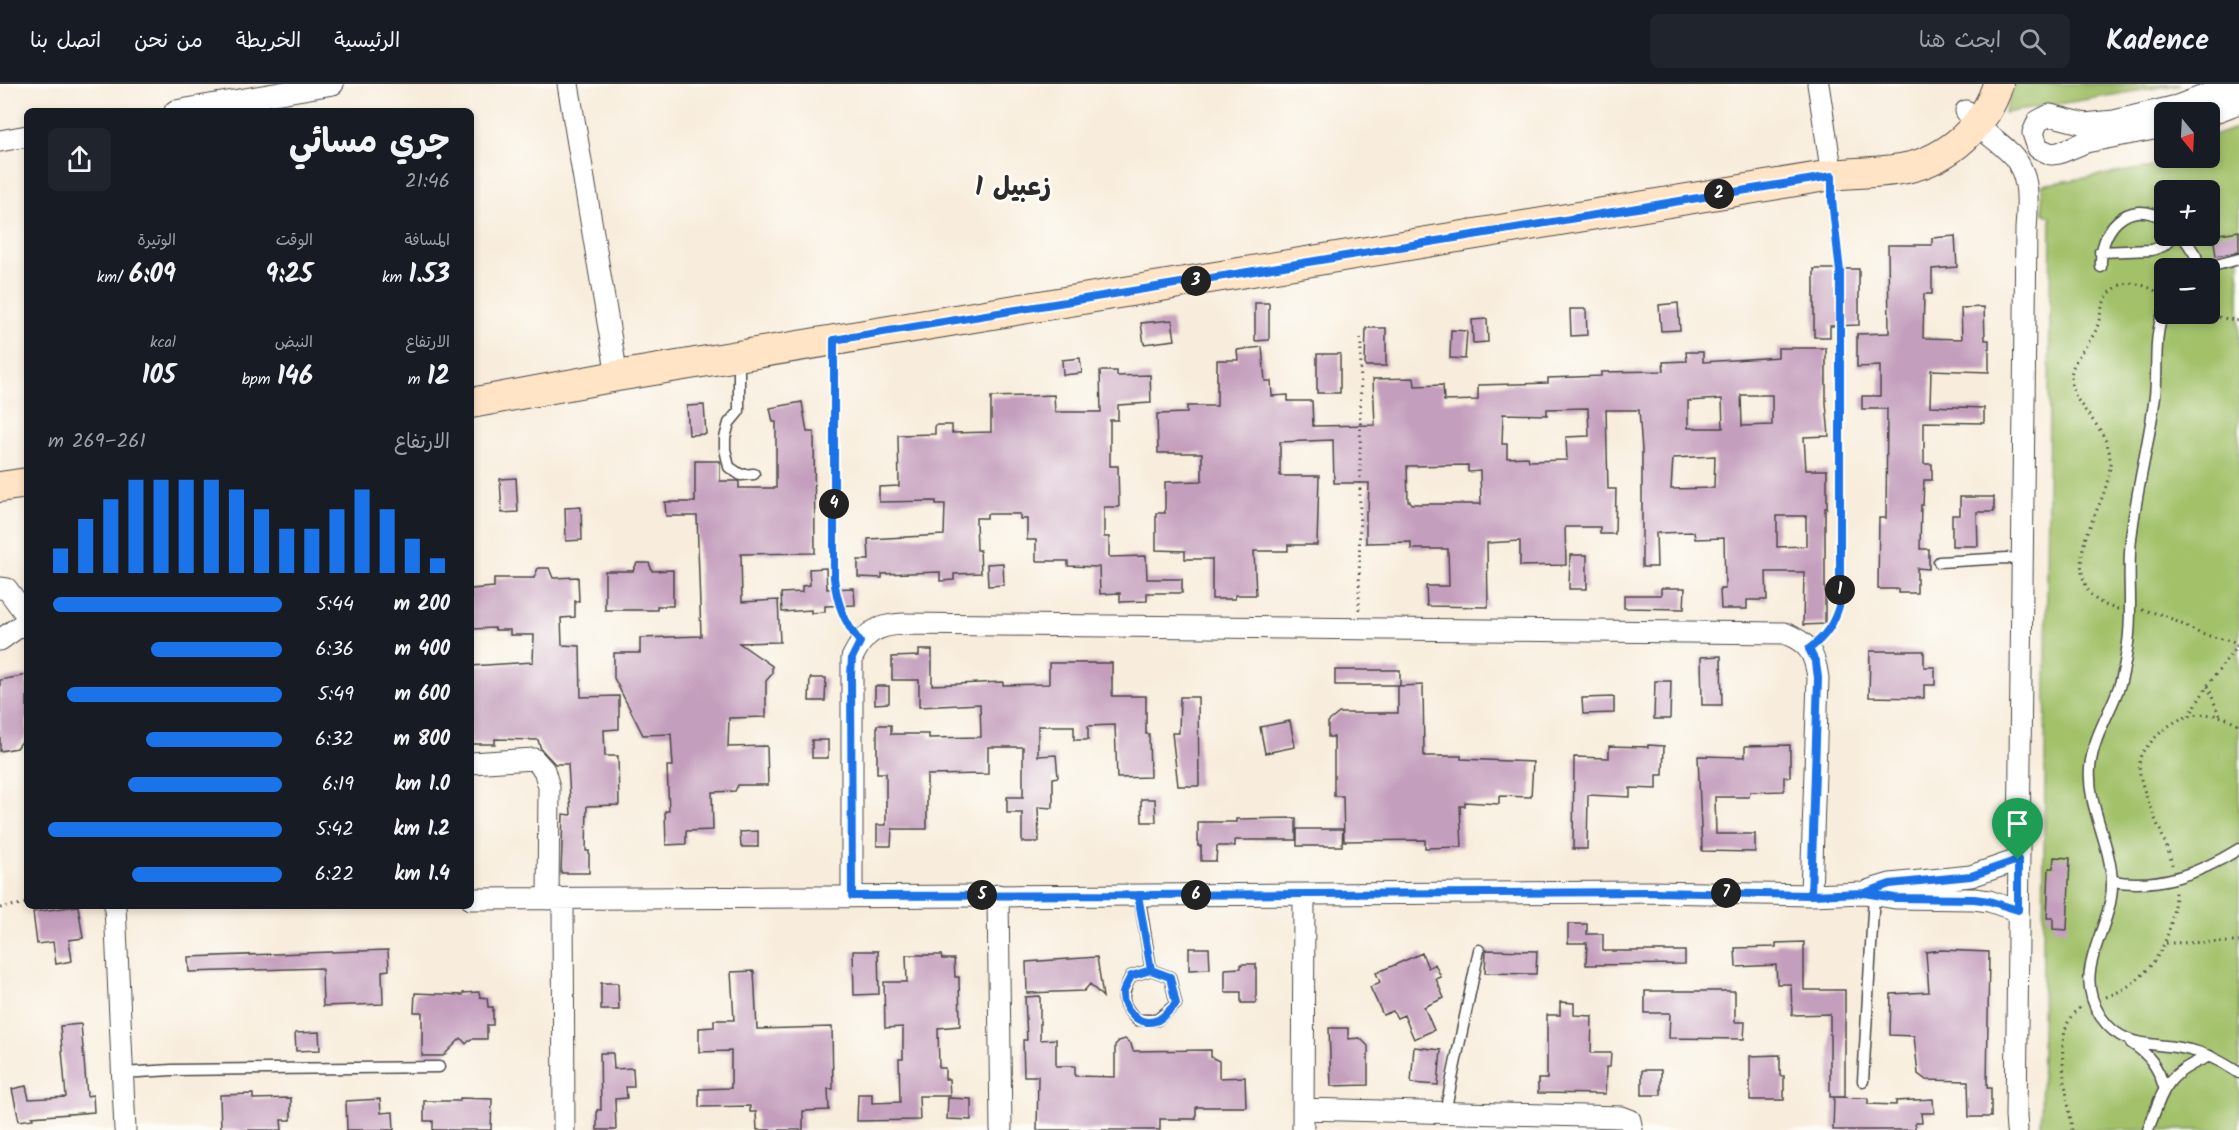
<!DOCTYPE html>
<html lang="ar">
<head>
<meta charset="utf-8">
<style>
  body { margin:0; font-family:Kalam,"Playpen Sans Arabic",sans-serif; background:#20242c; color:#f1f3f6; direction:rtl; height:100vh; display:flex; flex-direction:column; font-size:22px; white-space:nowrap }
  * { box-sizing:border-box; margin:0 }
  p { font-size:20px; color:#9ea1a6 }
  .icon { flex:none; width:33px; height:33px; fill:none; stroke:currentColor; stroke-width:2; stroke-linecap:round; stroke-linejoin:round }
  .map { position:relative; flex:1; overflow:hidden; direction:ltr }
  .sheet { position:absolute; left:24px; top:24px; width:450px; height:801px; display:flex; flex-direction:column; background:#171b24; border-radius:9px; box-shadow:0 3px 9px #0003; direction:rtl }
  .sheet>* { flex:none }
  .needle { width:39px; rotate:162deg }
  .controls { position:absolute; left:2154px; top:18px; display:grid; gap:12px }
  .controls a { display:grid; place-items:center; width:66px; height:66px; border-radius:9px; background:#171b24; box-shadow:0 3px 9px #0003; font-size:30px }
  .pin { position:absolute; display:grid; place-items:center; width:51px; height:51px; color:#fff; margin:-62px -26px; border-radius:50% 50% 50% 0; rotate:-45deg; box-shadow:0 0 6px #0007 }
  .pin .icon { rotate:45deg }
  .km { position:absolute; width:30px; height:30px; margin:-15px; border-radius:50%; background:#222; color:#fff; font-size:16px; line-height:30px; text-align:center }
  .round { display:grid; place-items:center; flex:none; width:63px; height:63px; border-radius:9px; background:#20242c }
  .overview { display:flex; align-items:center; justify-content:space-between; height:102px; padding:0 24px }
  h1 { font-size:33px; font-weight:700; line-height:45px }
  .stats { display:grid; grid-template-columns:repeat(3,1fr); gap:9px; height:102px; padding:6px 24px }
  .stats div { display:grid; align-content:center }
  .stats b { font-size:26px; font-weight:700 }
  .stats small { font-size:16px; font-weight:400 }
  .stats p { font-size:16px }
  .chart { height:168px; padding:12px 24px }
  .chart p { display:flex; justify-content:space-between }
  .chart svg { width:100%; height:108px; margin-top:6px; stroke:#1a73e8; stroke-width:6 }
  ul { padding:0 24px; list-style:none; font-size:20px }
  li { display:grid; grid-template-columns:96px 72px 1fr; align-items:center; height:45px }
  li i { height:15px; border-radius:8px; background:#1a73e8 }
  header { display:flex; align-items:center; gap:36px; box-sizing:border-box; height:84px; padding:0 30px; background:#171b24; border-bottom:2px solid #363941 }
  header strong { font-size:28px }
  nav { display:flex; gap:33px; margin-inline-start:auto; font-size:21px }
  .search { width:420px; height:54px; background:#20242c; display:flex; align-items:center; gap:15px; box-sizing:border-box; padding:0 21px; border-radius:9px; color:#9ea1a6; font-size:22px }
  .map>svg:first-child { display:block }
</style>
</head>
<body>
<header>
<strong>Kadence</strong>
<div class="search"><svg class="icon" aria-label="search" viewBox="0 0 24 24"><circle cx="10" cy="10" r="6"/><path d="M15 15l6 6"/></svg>ابحث هنا</div>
<nav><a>الرئيسية</a><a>الخريطة</a><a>من نحن</a><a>اتصل بنا</a></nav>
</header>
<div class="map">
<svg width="2239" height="1046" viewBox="0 0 2239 1046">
  <rect width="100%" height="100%" fill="#fdfcf7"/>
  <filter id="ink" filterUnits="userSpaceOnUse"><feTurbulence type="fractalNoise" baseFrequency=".0167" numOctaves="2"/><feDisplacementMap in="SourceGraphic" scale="12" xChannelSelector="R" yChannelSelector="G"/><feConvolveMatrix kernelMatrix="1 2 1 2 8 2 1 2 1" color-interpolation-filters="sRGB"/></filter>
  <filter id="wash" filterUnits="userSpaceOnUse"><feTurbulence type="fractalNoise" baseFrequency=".008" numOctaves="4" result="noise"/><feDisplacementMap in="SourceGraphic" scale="24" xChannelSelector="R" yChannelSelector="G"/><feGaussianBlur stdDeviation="1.35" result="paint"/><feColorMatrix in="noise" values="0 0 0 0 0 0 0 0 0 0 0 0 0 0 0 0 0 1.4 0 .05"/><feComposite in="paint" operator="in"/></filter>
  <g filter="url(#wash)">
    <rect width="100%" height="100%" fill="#f8eddc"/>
    <path fill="#a2c169" stroke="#66764a" stroke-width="1.5" fill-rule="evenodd" d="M2016 0H2180L2004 29Z
      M2239 43V1046H2041L2051 133 2043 129 2042 101 2170 80 2169 74H2210V53ZM2164 106H2210V152H2164ZM2164 184H2210V230H2164Z"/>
    <g id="blocks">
      <path fill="#c49fbd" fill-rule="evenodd" d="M2239 147V168L2216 172 2213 151Z
        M1955 152 1957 183 1932 185V210H1924L1923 254 1962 255 1961 224 1984 223 1985 256H1989V288L1931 286 1930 322 1984 324V339L1924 338V380H1932V396H1924L1923 421H1921L1920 465H1929V485L1917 484V509H1898V505H1878L1879 434H1886L1887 325H1862V312H1880V282L1857 283V250L1889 249 1888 161H1932V154Z
        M1814 185H1859V241L1830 242V253H1814Z
        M1255 219H1269V256L1255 257Z
        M1678 219 1680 246 1661 247 1659 221Z
        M1570 225H1586L1587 251 1571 252Z
        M1487 235 1488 258 1473 259 1472 236Z
        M1172 236 1175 256 1144 260 1141 239Z
        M1366 244H1386V282H1365Z
        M1451 246 1467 247 1465 275 1450 274Z
        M1262 263 1265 297H1271L1272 312 1288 311V317H1312L1313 342 1375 341 1373 295 1414 294 1415 302 1443 301 1444 317 1478 316V301L1548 299V294L1601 292V288L1664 287 1663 278 1687 277 1686 268H1703V278L1778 273V264H1826V319L1829 352 1804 353 1806 386H1827V424H1825V540L1803 541 1804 488H1766L1767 516H1747V525H1721L1720 505H1725L1724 454 1695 455 1694 448 1656 449 1657 483H1642V366L1639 326H1606L1608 405H1616L1615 450H1600V443H1565L1566 481 1520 482V457L1487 459 1488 523 1427 522 1426 502H1449L1448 465H1411V458L1366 459V427H1368L1369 399H1334L1333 356 1280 358V392H1319L1317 461H1288V467H1254L1256 511H1235V515H1212V475H1185V467L1156 466V429H1165V398L1202 397V369H1158L1157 330 1187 329V322H1217V276H1238L1237 266ZM1741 311H1772V341L1742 342ZM1722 315 1723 344H1688V317ZM1588 324 1589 352 1566 353 1567 376 1529 377 1528 373 1507 374V360H1502L1503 330 1547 331V325ZM1715 372 1714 404 1671 405 1673 374ZM1468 381V388L1480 387 1481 420H1411L1410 417H1408L1407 382ZM1777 432H1806V462L1777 463Z
        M1317 270H1340V309H1317Z
        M1080 274 1082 289 1063 291 1062 276Z
        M1100 287H1117V292L1150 291 1151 319 1118 321V336H1110V382H1118L1119 423H1104V453H1109V473L1146 472 1147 495H1182V509H1147V517L1120 518V509L1100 510 1099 483 1068 482V477H1036V456H1027V435H1020V430H987V434H976L977 466H980L981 489 954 490V496L940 497V488L882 490V494L858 493V476H869L868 455 944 451 945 420H936V417L879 418V403L899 402 898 351 935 350V341H952V349L991 348V313L1054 311 1055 328H1101Z
        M802 318 807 348H814L815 469 741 470 742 518 778 516 780 558 739 559 772 582V590L766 597V633L729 634 728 663 767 662 768 701H738L735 707 712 708 713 746 686 747V760L666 761 665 727H669L667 682H673L671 650 643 651 614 594V569H640V554L701 552 697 432H666L665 418H695V377H720V397H737L739 398V404H776V338H773L770 324Z
        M704 321 706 350 689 351 687 322Z
        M516 394 518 428 502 429 500 395Z
        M1960 413H1994V428H1977L1978 462H1952V431H1960Z
        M581 423 582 456 566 457 565 424Z
        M1570 471H1587V505H1569Z
        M637 479H649L652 487 673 486V522H657V526H605V487H633Z
        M1003 479 1004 501 988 502 987 480Z
        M538 484H549L553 494 578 493 579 517H575V533L561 534 562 561 580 562 581 613 619 612V645L604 646 605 672H618L619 721 587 722 586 767H589V789H561L563 730 571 731 568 680H555L541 665 538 656 495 655V660H471V582L533 578 534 551H510V546H495V544L471 545V505L494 503V494H534Z
        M826 484 827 505 854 504 855 521 825 522V528L811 529V526L782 528 781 509 802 508V502L810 501 809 485Z
        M1661 504H1685L1684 525 1624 524V511H1661Z
        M919 566H932V601L1003 598V601L1049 600V579H1112V612H1146V650H1149L1150 693 1117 694 1115 641 1088 642V656H1074V642H1038V672L1056 671 1058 693 1053 694V724L1038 723 1039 758H1022V729H1007V713H1023V663H988V690L927 691V745H892L891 762H877V741H886V689H877V641H891V650H929V654L981 653 980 620 919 623V596H892V573L919 572Z
        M1870 567H1924V583H1935V601H1924V614L1869 613Z
        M1721 572 1722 621H1702L1701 573Z
        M1335 586H1400V601H1335Z
        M27 591V651L17 664 0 667V596Z
        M810 594H826L825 617H809Z
        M1655 597H1671L1670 635H1654Z
        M1423 601 1424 672H1461V675L1533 678 1531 713 1499 712V720L1465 718V722H1460L1462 763 1425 764V756L1344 757 1343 712H1334V653H1328V638L1339 629H1398V602Z
        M875 602H889V619L875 620Z
        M1180 613H1198L1199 702H1178L1172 649H1179Z
        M1614 613V629L1583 630 1582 614Z
        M1290 637 1295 663 1265 669 1260 643Z
        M812 656H828V674H812Z
        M1648 661 1664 662 1663 691H1657V705L1630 704V713L1588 711 1587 765H1573L1574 673 1609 674V662L1648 663Z
        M1790 661V693H1784V707L1750 708 1749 713H1715L1716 750H1755V768L1702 767 1698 672 1745 673V662Z
        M1141 715H1155L1156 738H1142Z
        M1296 734V756H1235V762H1217L1216 777H1201V762H1198V738H1236V735Z
        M1297 745H1343L1342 762H1297Z
        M758 747V763H741L740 748Z
        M2054 773 2070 774 2067 846 2053 845V834H2047L2049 784H2053Z
        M78 822 83 854 69 856 72 877 56 880 53 858 37 860 33 828Z
        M1568 840H1587V850H1603V867H1685V880L1586 881 1587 859H1568Z
        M1804 858V906H1845V1013H1830V930L1792 931 1791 900H1777L1776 881 1736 883 1735 864 1776 863V859Z
        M1189 864H1209L1210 885 1189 886Z
        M388 866 389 886 382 887 383 920 323 922 322 884 189 888 188 873Z
        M1486 866 1537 867 1536 890 1485 889Z
        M1941 866 1989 868 1987 1004H1991V1033H1969L1968 997 1926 996 1918 990 1914 952 1890 951 1891 910 1929 908 1926 868Z
        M853 867H878L879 910 854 911Z
        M1422 869 1428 884 1435 880 1441 893 1436 895 1444 914 1424 923 1434 946 1414 955 1404 931 1397 934 1393 927 1383 931 1370 903 1380 898 1376 889Z
        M906 871H941L942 875H954L955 893H959L960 942 938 944 939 984H945V995H949L950 1012H919L920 1036 857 1037 858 1010H872V1019L900 1018 899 975H903V943L885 944 884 898H907Z
        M1097 873 1103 913 1090 900 1084 907 1027 909 1026 878Z
        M1241 880H1256V919H1241V908H1225V885L1241 884Z
        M754 887 757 945 832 943 833 1005H828L829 1026 803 1027V1046H757L756 1028H750V1022L699 1023V1005L731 1004V967L699 968V944L714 943V936H734L731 888Z
        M601 899H618L619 926H601Z
        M1645 907H1735V938H1745L1744 955 1669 954 1670 929H1645Z
        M479 908 480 913 487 914 488 923H493V941H487V955H471L466 960 461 954 443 972H422V928H414L415 909 463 911V909Z
        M1040 912V956L1056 955V982H1075V992L1115 993V961L1119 957 1125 955 1131 960 1133 967 1211 966V973L1219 977V994L1245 993 1246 1023H1196V1035H1160V1046H1037L1038 992H1024L1023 956H1027L1025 913Z
        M1560 918 1574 919V931L1592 932 1591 969H1611L1610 983H1606L1605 1010 1538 1009V995H1547V931H1560Z
        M81 940 87 1012 93 1011 94 1028 32 1033 33 1035 19 1037 12 1005 26 1002 29 1015 66 1013 60 942Z
        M1329 944H1348V955L1360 954 1368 962V1001L1331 1002Z
        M319 948 320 966 296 967 295 949Z
        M1414 963 1441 966 1438 1001 1411 999Z
        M600 969H613L614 985 633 984 634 1003H626L627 1014 615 1015 616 1046H597V1026H601Z
        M1780 971V992H1784V1016H1750V972Z
        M1642 986H1661V1011H1642Z
        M253 1010V1015L291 1014V1036H281L282 1046H221L220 1011Z
        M1834 1013 1868 1014V1020L1896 1021V1017L1933 1015 1934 1029H1921L1922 1039H1915V1046H1833Z
        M460 1014 492 1015 491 1046H433V1037H424V1017H460Z
        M948 1014 971 1015V1036L947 1035Z
        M380 1015 381 1029 393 1028 394 1046H347L346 1017Z"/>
    </g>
  </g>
  <g filter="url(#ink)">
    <use href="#blocks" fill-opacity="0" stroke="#4a4846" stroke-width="1.5"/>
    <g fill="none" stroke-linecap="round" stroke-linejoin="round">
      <g stroke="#4a4846" stroke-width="13">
        <path id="lane" d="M2183 152 2196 172 2199 184
          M2100 168 2152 166 2163 162 2174 152
          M2101 183C2099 146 2127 113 2164 135
          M2205 184 2239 175
          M2164 227C2153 252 2158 286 2155 312 2149 360 2136 407 2131 455 2127 489 2133 524 2128 559 2126 574 2124 589 2119 603 2109 631 2093 653 2090 684 2087 723 2111 759 2112 799 2113 846 2069 885 2101 933 2124 967 2156 957 2190 966 2208 970 2224 979 2239 989
          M739 272V327L729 339 725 354V365L729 383 741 391 754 390
          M1939 478 2007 474 2022 476
          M2112 797C2159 805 2200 789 2239 765
          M1139 811 1151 886 1131 892C1120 913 1121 920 1137 936H1157L1176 920 1170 893 1151 886
          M2131 959C2149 970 2158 983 2164 1003
          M122 989 172 986 439 983
          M1863 997 1874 811
          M1445 1028 1479 866
          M2148 1046C2164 1004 2165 990 2210 972"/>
      </g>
      <g stroke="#4a4846" stroke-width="23">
        <path id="street" d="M568 0 617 292
          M1818 0 1832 91
          M175 27 333 0
          M1966 27C1977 44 1992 52 2007 66 2031 86 2028 117 2026 145L2016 1032 2017 1046
          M2210 30 2239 19
          M2164 43 2086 58 2059 69 2051 70 2038 64 2033 49 2038 37 2050 31 2085 40 2114 37 2177 22 2235 0
          M0 57 27 52
          M0 504 7 505 27 532
          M0 556 27 537
          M471 679 534 675 544 686 549 703 548 815
          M1870 806 1890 800 1971 792 2018 776
          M998 811 1001 1046
          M852 812V574C864 549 876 541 903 540L1784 549C1808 558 1815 569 1818 594L1811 811
          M471 815 1650 808 1811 811 1864 809 1895 814 1974 815 1989 817 2018 827
          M563 815 564 1046
          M115 822 125 1046
          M1303 1025 1622 1033 1630 1036 1632 1046
          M1303 1046 1304 811"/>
      </g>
      <g stroke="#4a4846" stroke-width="32">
        <path id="secondary" d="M471 319 617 292 1832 91C1857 88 1882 89 1906 84 1949 75 1986 41 1998 0
          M0 403 27 399"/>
      </g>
      <path stroke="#4a4846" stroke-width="3" stroke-dasharray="1.5 4.5" stroke-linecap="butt" d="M2201 230 2239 237
        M834 278V494C836 513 840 528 849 545
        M2118 525C2104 522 2092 516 2086 502 2067 457 2112 419 2110 375 2109 341 2071 323 2071 295 2071 275 2088 263 2096 246 2100 237 2100 225 2105 216 2120 189 2145 200 2164 212
        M1359 526 1361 255
        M2142 526 2164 531 2201 550 2239 559
        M1822 555 1834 537 1840 519V188L1832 113
        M2208 602 2219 631
        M2189 632 2208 601 2239 559
        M2172 781C2167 752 2131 696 2141 671 2143 666 2148 662 2152 657 2162 646 2172 638 2186 633 2201 627 2226 631 2239 641
        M0 824 27 819
        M2166 859 2239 858
        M2106 913C2152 897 2174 855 2175 808
        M2072 1046C2069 1014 2048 943 2081 923"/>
      <use href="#lane" stroke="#fff" stroke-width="10"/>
      <use href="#street" stroke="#fff" stroke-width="21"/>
      <use href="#secondary" stroke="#ffe4c6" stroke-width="30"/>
    </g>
  </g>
  <g fill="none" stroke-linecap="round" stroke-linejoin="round" filter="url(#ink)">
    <g stroke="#fff" stroke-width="12">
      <path id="route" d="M2018 776 1971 792 1890 800 1864 809 1811 811 1818 594 1816 579 1809 565C1826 552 1834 540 1840 519V188L1832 116V92L834 256V494C837 519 844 538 860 558L852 574 851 591 852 812 1138 811 1151 886 1131 892C1129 897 1124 904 1123 909 1122 926 1140 944 1158 936 1164 933 1170 925 1176 920L1170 893 1151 886 1138 811 1650 808 1811 811 1864 809 1895 814 1974 815 1989 817 2018 826V776"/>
    </g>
    <use href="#route" stroke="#1a73e8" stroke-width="8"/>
  </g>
  <g text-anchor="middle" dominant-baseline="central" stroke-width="5" stroke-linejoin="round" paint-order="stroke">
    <g font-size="26" font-weight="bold" fill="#2b2b2b" stroke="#fdfcf7">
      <text x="1013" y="104">زعبيل 1</text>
    </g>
  </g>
</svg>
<div class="controls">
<a><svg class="needle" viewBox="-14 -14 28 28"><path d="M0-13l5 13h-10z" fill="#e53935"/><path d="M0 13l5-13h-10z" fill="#9ea1a6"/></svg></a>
<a>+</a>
<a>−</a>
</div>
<div class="pin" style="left:2018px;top:776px;background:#1e9e55"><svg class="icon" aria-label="arrive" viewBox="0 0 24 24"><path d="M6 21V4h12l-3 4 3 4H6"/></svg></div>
<b class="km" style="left:1840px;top:506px">1</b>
<b class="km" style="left:1719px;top:110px">2</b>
<b class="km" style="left:1196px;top:197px">3</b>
<b class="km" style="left:834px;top:420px">4</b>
<b class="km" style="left:982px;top:811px">5</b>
<b class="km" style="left:1196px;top:811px">6</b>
<b class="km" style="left:1726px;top:809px">7</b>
<section class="sheet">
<div class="overview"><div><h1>جري مسائي</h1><p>21:46</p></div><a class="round"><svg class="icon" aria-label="share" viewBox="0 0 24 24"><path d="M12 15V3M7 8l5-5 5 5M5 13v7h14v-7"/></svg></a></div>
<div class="stats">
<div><p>المسافة</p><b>1.53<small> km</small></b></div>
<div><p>الوقت</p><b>9:25</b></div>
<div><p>الوتيرة</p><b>6:09<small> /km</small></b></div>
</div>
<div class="stats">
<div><p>الارتفاع</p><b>12<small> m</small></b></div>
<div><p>النبض</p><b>146<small> bpm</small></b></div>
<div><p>kcal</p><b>105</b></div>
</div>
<div class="chart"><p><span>الارتفاع</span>261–269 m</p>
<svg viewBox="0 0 160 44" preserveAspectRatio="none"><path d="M5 44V34M15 44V22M25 44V14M35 44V6M45 44V6M55 44V6M65 44V6M75 44V10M85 44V18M95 44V26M105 44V26M115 44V18M125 44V10M135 44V18M145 44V30M155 44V38"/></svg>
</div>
<ul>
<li><b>200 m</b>5:44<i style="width:98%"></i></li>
<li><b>400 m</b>6:36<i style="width:56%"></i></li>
<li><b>600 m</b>5:49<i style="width:92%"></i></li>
<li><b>800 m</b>6:32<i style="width:58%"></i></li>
<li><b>1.0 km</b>6:19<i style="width:66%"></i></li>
<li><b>1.2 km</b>5:42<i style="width:100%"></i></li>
<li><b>1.4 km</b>6:22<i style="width:64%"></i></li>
</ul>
</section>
</div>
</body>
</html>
